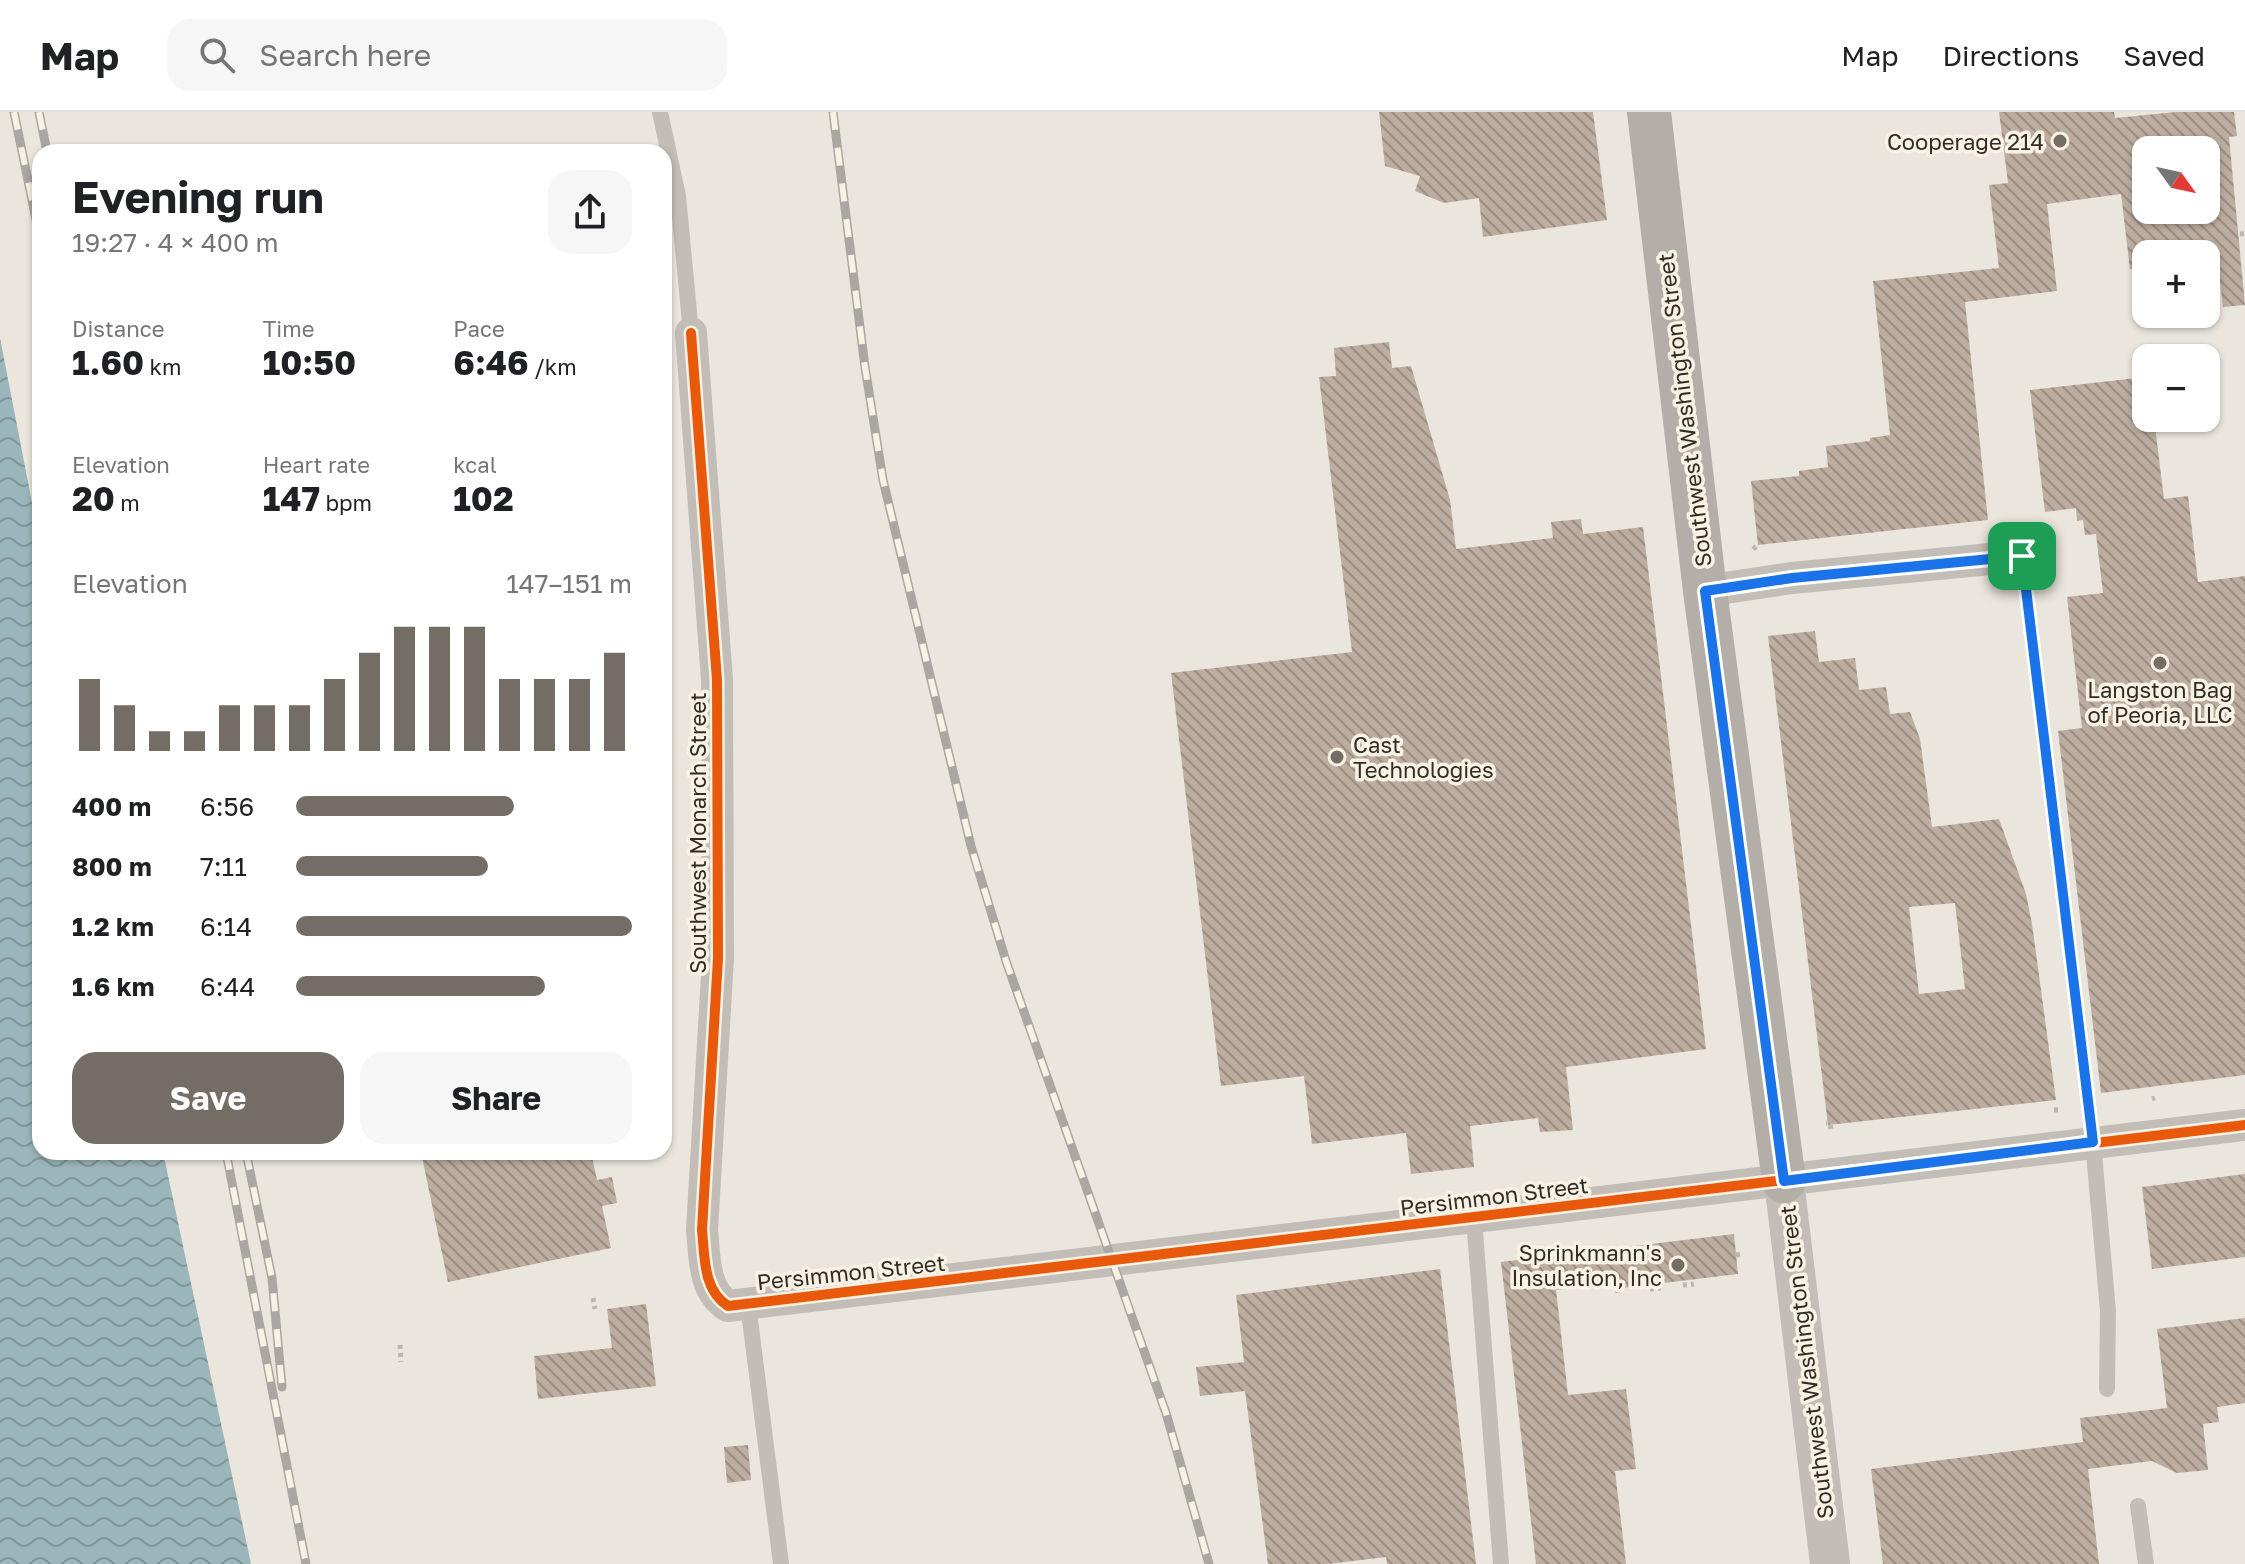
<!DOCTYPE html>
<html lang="en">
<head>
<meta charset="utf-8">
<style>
  body { margin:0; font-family:"Golos Text",sans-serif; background:#f6f6f6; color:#202124; height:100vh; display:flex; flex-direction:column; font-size:30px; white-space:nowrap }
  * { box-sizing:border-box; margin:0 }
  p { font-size:26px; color:#757577 }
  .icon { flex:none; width:44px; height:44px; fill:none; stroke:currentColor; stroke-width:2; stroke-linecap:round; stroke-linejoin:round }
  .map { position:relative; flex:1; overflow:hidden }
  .sheet { position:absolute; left:32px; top:32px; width:640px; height:1016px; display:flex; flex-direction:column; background:#fff; border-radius:24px; box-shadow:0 2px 6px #0004 }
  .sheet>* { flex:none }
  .needle { width:52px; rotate:123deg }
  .controls { position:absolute; left:2132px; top:24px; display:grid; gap:16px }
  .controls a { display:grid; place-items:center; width:88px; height:88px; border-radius:16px; background:#fff; box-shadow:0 2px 6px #0004; font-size:40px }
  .pin { position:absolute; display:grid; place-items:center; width:68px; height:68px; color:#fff; margin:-34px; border-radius:16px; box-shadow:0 4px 12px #0006 }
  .round { display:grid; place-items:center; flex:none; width:84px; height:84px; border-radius:24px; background:#f6f6f6 }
  .head { display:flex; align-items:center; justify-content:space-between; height:136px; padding:0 40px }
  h1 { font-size:44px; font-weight:700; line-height:60px }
  .metrics { display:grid; grid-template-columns:repeat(3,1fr); gap:12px; height:136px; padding:8px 40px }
  .metrics div { display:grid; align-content:center }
  .metrics b { font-size:34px; font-weight:700 }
  .metrics small { font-size:22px; font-weight:400 }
  .metrics p { font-size:22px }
  .chart { height:224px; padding:16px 40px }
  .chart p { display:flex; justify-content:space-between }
  .chart svg { width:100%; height:144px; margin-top:8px; stroke:#736d66; stroke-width:6 }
  .cta { display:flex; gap:16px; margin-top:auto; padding:16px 40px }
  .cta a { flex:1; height:92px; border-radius:24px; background:#736d66; color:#fff; font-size:32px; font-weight:700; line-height:92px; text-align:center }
  .cta a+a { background:#f6f6f6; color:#202124 }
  ul { padding:0 40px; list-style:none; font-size:26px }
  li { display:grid; grid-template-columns:128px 96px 1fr; align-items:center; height:60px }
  li i { height:20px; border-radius:10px; background:#736d66 }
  header { display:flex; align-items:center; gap:48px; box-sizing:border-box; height:112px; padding:0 40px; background:#fff; border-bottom:2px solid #e0e0e0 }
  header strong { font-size:38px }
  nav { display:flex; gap:44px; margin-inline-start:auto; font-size:28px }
  .search { width:560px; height:72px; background:#f6f6f6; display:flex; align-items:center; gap:20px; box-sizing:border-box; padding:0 28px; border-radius:24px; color:#757577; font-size:30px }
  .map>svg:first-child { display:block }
</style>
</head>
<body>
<header>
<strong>Map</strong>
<div class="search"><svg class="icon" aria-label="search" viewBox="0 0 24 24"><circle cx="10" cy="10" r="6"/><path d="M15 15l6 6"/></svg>Search here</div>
<nav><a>Map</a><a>Directions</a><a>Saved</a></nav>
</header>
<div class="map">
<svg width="2245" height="1452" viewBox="0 0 2245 1452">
  <defs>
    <pattern id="water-waves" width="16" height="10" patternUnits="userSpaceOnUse" patternTransform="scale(2)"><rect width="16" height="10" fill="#9bb6ba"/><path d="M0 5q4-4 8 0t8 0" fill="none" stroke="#7f9497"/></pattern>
    <pattern id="building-back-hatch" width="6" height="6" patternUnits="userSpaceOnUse" patternTransform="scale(2)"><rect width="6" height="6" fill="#bdada0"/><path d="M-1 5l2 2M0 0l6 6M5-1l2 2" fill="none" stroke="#9a8d82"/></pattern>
  </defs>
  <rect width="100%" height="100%" fill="#eae6dd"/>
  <path fill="url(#water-waves)" d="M0 226 40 432V1040H163L251 1452H0Z"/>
  <path fill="url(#building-back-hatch)" fill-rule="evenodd" d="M1379 0H1593L1607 108 1483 125 1479 86 1444 91 1415 79 1420 64 1385 54Z
    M1999 0H2114L2115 6 2176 0H2234L2237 24 2229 25 2245 193 2223 195 2220 170 2206 172V142H2146V156L2130 157 2121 82 2047 92 2057 179 1965 190 1988 408 1758 433 1751 369 1799 364V359L1828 355 1826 334 1870 329V326L1890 323 1873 169 1999 156 1989 73 2008 71ZM2146 38H2206V98H2146Z
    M1389 230 1392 256 1411 254 1450 388 1456 437 1553 426 1551 410 1581 407 1583 422 1643 415 1706 937 1566 955 1573 1018 1540 1020 1538 1006 1470 1014 1474 1055 1411 1062 1406 1021 1312 1032 1304 964 1221 974 1171 561 1352 540 1319 265 1336 264 1334 236Z
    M2146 265V306H2154L2164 387 2188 384 2198 470 2245 464V963L2101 981 2058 619 2082 616 2067 485 2103 481 2096 422 2085 423 2083 408 2077 409 2076 396 2045 400 2030 278Z
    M1815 519 1819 550 1855 546 1859 578 1886 575 1890 602 1910 600 1920 627 1932 715 1999 707 2026 782 2032 812 2056 988 1828 1013 1768 524ZM1955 791 1965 877 1919 882 1909 795Z
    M421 1040H591L597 1068 612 1065 617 1091 602 1094 611 1136 448 1170Z
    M2245 1062V1145L2152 1157 2142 1075Z
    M1734 1122 1738 1162 1622 1176 1621 1171 1556 1178 1568 1283 1626 1277 1636 1357 1615 1359 1626 1452H1536L1501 1150Z
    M1440 1157 1476 1452H1387L1386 1445 1328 1452H1268L1245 1279 1200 1284 1196 1255 1244 1250 1236 1183Z
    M646 1192 656 1274 538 1287 534 1244 612 1236 607 1197Z
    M2245 1206V1291L2217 1295 2219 1310 2203 1312 2208 1358 2177 1361 2152 1349 2088 1357 2099 1452H1883L1871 1357 2083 1330 2080 1306 2167 1296 2157 1217Z
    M748 1333 751 1368 727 1371 724 1335Z"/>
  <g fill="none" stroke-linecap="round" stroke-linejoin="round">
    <path stroke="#bbb7b0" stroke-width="5" stroke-dasharray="4 4" stroke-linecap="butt" d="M2240 122 2245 121
      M1753 437 1758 433
      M2152 987 2155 986
      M2054 998H2058
      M1826 1011H1827
      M1830 1013 1831 1017
      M1736 1143 1741 1142
      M1617 1171 1618 1181
      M1683 1173 1694 1172
      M1650 1177 1661 1176
      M593 1186 595 1197
      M400 1233 401 1250"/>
    <path stroke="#c2beb7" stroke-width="16" d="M660 0 678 84 691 221
      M2022 444 2093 1030 2108 1199 2107 1277
      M1474 1107 1501 1452
      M748 1192 781 1452
      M2138 1394 2146 1452"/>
    <path stroke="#c2beb7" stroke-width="32" d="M691 221 717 568 718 846 702 1118C705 1146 703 1178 728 1194L2245 1013
      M1705 479 1792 466 2022 444"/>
    <path stroke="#c2beb7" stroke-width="40" d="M1784 1069 1830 1452"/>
    <path stroke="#b3aea7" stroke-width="44" d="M1649 0 1705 479 1784 1069"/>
    <g stroke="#aaa6a1" stroke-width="9">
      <path id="rail" d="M14 0 40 127
        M39 0 47 40
        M833 0 865 255 883 368 971 734 1006 849 1166 1301 1209 1452
        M226 1040 306 1452
        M246 1040 272 1166 282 1275"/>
    </g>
    <use href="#rail" stroke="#f7f2e4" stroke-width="6" stroke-dasharray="18" stroke-linecap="butt"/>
    <g stroke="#f7f2e4" stroke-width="15">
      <path id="cycleway" d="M691 221 717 568 718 846 702 1118C705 1146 703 1178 728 1194L2245 1013
        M1705 479 1792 466 2022 444"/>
    </g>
    <use href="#cycleway" stroke="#e8590c" stroke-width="10"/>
  </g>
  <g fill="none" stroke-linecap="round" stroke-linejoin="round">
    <g stroke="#fff" stroke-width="16">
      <path id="route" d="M2022 444 2093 1030 1784 1069 1705 479 1792 466Z"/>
    </g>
    <use href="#route" stroke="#1a73e8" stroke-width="10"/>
  </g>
  <g fill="#736d66" stroke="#f7f2e4" stroke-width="3">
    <circle cx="2060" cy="29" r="8"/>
    <circle cx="2160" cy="551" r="8"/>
    <circle cx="1337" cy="645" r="8"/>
    <circle cx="1678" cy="1153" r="8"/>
  </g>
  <g text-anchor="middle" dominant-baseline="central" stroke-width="7" stroke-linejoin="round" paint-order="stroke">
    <g font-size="22" fill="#332c26" stroke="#f7f2e4" text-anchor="end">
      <text x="2044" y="29">Cooperage 214</text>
      <text x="2160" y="577" text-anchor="middle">Langston Bag<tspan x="2160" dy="25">of Peoria, LLC</tspan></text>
      <text x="1353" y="632" text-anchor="start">Cast<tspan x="1353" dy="25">Technologies</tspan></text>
      <text x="1662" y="1140">Sprinkmann's<tspan x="1662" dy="25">Insulation, Inc</tspan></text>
    </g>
    <g font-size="22" fill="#332c26" stroke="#f7f2e4">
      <text transform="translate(1684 298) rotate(-97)">Southwest Washington Street</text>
      <text transform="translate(697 721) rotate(-90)">Southwest Monarch Street</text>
      <text transform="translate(1494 1084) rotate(-7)">Persimmon Street</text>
      <text transform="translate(851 1160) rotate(-6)">Persimmon Street</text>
      <text transform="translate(1806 1250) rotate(-97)">Southwest Washington Street</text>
    </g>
  </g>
</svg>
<div class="controls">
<a><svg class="needle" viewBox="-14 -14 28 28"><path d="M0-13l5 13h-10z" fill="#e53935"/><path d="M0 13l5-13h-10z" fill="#757577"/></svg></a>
<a>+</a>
<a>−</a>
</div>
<div class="pin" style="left:2022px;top:444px;background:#1e9e55"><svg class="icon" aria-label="arrive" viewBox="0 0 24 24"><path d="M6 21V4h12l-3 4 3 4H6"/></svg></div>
<section class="sheet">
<div class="head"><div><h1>Evening run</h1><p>19:27 · 4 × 400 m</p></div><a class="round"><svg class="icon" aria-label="share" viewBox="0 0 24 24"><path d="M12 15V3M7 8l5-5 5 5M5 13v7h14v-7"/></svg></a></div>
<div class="metrics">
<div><p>Distance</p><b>1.60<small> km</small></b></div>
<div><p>Time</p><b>10:50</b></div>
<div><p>Pace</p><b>6:46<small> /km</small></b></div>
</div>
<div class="metrics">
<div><p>Elevation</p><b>20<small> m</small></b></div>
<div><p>Heart rate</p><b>147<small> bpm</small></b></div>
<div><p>kcal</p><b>102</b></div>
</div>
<div class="chart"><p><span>Elevation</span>147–151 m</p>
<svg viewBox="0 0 160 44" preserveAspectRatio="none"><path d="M5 44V22M15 44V30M25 44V38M35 44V38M45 44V30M55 44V30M65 44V30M75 44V22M85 44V14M95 44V6M105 44V6M115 44V6M125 44V22M135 44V22M145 44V22M155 44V14"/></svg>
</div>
<ul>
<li><b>400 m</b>6:56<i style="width:65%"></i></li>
<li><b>800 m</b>7:11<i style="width:57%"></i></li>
<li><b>1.2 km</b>6:14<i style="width:100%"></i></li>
<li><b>1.6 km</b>6:44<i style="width:74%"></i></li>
</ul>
<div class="cta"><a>Save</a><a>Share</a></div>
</section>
</div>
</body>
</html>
